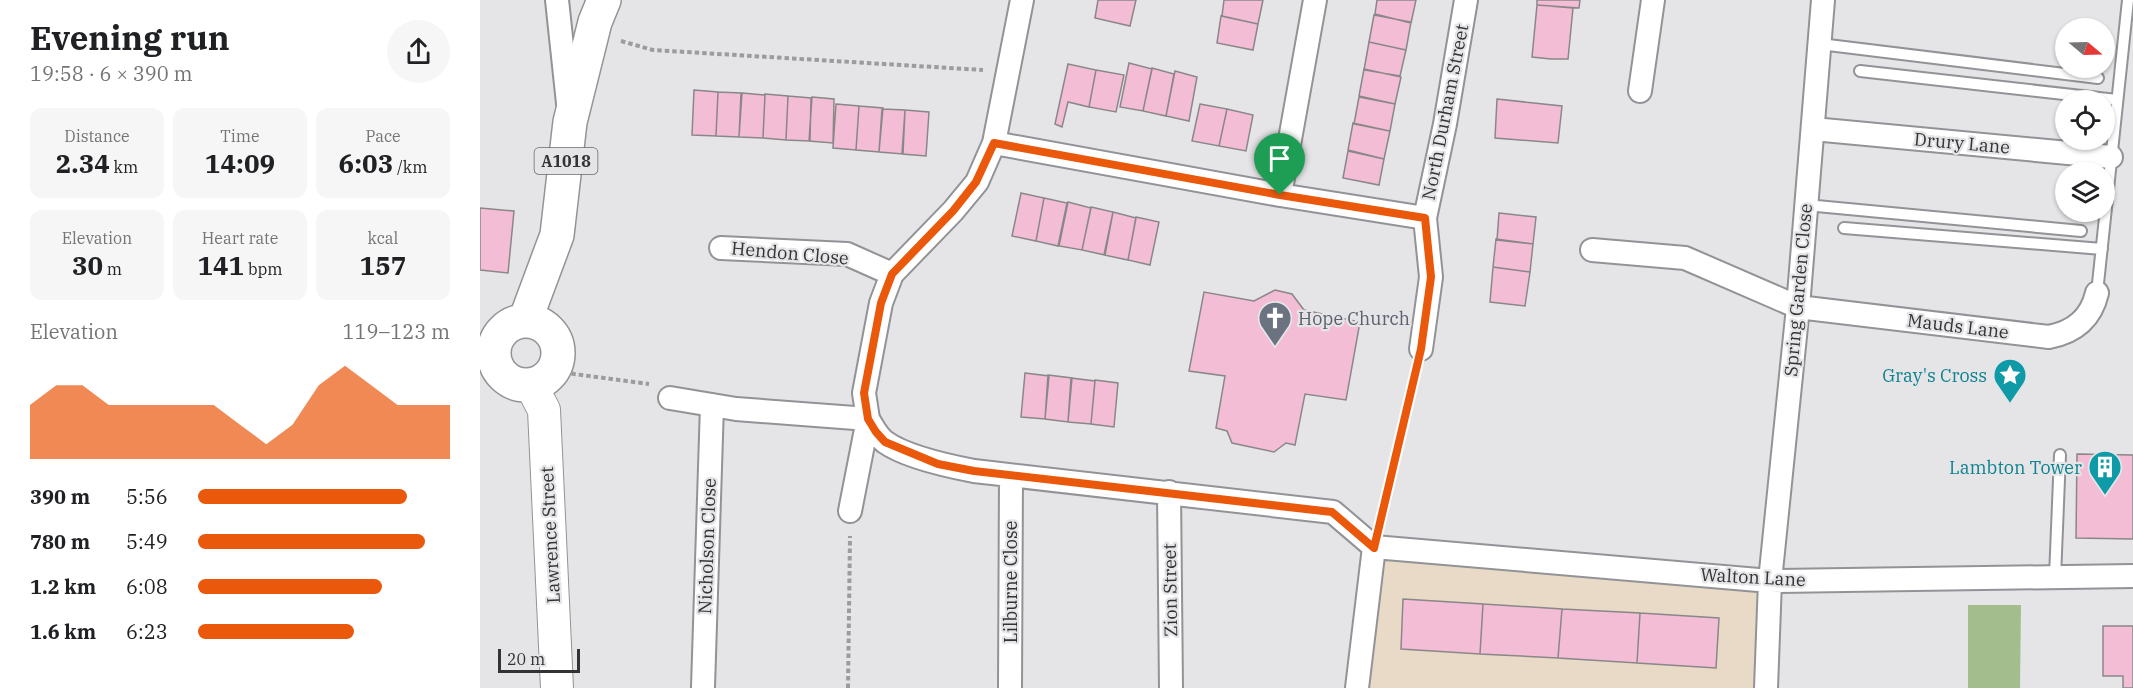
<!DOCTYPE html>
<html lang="en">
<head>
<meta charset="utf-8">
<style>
  body { margin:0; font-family:"IBM Plex Serif",serif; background:#f6f6f6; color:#202124; height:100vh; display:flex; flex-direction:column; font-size:22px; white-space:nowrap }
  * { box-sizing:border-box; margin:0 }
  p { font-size:20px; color:#757577 }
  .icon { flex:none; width:33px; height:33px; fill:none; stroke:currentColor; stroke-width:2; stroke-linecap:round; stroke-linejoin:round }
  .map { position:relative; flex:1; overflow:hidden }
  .details { display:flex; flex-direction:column; background:#fff; width:480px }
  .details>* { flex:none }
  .needle { width:39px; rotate:109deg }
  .buttons { position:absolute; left:1575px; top:18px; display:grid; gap:12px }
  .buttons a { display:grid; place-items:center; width:60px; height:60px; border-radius:50%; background:#fff; box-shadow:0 2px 4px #0004; font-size:30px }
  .scale { position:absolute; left:18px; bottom:15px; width:82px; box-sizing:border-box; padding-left:6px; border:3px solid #333334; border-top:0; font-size:16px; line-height:21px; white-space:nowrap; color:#333334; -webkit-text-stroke:4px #e5e5e8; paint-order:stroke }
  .pin { position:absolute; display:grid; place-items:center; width:51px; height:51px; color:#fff; margin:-62px -26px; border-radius:50% 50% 50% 0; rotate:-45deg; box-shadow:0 0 6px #0007 }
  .pin .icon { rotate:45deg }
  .round { display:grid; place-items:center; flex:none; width:63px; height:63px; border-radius:32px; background:#f6f6f6 }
  .headline { display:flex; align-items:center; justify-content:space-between; height:102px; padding:0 30px }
  h1 { font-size:33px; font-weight:700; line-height:45px }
  .figures { display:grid; grid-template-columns:repeat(3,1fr); gap:9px; height:102px; padding:6px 30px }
  .figures div { display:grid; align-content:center; border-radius:12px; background:#f6f6f6; text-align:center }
  .figures b { font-size:26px; font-weight:700 }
  .figures small { font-size:16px; font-weight:400 }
  .figures p { font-size:16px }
  .chart { height:168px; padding:12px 30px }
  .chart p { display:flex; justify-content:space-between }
  .chart svg { width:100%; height:108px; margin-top:6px; fill:#ea580c; opacity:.7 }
  ul { padding:0 30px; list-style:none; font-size:20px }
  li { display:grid; grid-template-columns:96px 72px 1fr; align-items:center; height:45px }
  li i { height:15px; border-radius:8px; background:#ea580c }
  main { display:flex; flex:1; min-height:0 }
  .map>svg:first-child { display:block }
</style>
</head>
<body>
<main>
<section class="details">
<div class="headline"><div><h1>Evening run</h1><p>19:58 · 6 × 390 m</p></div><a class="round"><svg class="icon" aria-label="share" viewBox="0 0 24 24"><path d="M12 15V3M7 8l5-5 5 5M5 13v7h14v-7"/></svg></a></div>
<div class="figures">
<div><p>Distance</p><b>2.34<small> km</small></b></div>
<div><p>Time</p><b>14:09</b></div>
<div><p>Pace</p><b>6:03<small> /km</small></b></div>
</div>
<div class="figures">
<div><p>Elevation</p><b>30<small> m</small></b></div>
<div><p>Heart rate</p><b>141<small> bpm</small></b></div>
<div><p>kcal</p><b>157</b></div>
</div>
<div class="chart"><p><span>Elevation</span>119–123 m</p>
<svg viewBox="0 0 160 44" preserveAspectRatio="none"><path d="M0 44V22L10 14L20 14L30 22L40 22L50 22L60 22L70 22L80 30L90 38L100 30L110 14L120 6L130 14L140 22L150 22L160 22V44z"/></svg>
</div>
<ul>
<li><b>390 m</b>5:56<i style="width:83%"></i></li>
<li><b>780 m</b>5:49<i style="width:90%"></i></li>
<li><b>1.2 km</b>6:08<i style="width:73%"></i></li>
<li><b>1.6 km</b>6:23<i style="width:62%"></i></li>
</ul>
</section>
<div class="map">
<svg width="1653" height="688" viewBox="0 0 1653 688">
  <rect width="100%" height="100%" fill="#e5e5e8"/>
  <path fill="#e9d9c7" d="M894 547 1290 581 1286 688H877Z"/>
  <path fill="#a3be8c" d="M1488 605H1541L1540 688H1488Z"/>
  <path fill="#f4bdd6" stroke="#8a8788" stroke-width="1.5" d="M618 0H656L650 26 615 18Z
    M744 0H783L778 24 742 16Z
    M897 0H936L931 23 895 14Z
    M1057 0H1100L1099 8 1057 5Z
    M1057 5 1093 8 1088 59H1071L1052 57Z
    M894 15 931 22 926 50 889 42Z
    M741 16 778 24 773 50 737 43Z
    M889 42 926 50 920 76 884 70Z
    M649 63 672 69 663 111 640 107Z
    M588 64 616 70 609 107 588 102 582 127 575 124Z
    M672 68 694 74 686 116 663 111Z
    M884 69 921 77 915 104 879 96Z
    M616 70 644 75 636 112 609 107Z
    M695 71 717 77 709 121 686 116Z
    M214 90 238 92 236 136 212 135Z
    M238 92 261 93 259 137 236 136Z
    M262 93 285 95 283 138 259 137Z
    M285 94 308 96 306 140 283 138Z
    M308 96 331 98 330 141 306 140Z
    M332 97 354 99 353 143 329 141Z
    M879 97 915 104 910 131 874 124Z
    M1017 99 1082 106 1078 143 1015 138Z
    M356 104 379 106 376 150 353 148Z
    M720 104 747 109 739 146 712 141Z
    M379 106 403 108 399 152 376 150Z
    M402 109 425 110 423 154 399 152Z
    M747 109 773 115 766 151 739 146Z
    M425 110 449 112 446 156 422 154Z
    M873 123 910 131 904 159 868 150Z
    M868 151 904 159 899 185 863 178Z
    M541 193 564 198 556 241 532 236Z
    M564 198 587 203 578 246 556 241Z
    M588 202 611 208 602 250 579 246Z
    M611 207 633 212 625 255 602 250Z
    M0 208 34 211 28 273 0 270Z
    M633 212 656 218 648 260 624 255Z
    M1019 213 1056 217 1053 244 1017 240Z
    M656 217 679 222 670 265 648 260Z
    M1016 239 1053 244 1050 272 1013 267Z
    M1013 267 1050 272 1045 306 1010 302Z
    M795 290 812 294 824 310 880 322 866 400 825 394 815 445 806 443 794 452 752 443 747 431 736 428 745 376 709 371 724 292 774 301Z
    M545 373 569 376 565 419 541 417Z
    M568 375 592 378 588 422 565 419Z
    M591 378 615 381 611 424 588 422Z
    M615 380 638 383 634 427 611 424Z
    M1597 454 1653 455V539L1596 538Z
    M923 599 1003 604 1000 654 921 649Z
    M1003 604 1082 609 1078 658 1000 654Z
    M1082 609 1160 613 1157 663 1078 658Z
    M1160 613 1239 618 1236 668 1157 663Z
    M1623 626H1653V688H1643V676H1623Z"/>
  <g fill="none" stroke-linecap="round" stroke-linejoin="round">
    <g stroke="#929396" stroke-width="14">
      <path id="lane" d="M1340 44 1618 78
        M1380 71 1637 100
        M1326 205 1601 231
        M1364 228 1622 249
        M1617 293 1648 0
        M1575 577 1580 455"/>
    </g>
    <g stroke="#929396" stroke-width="26">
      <path id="street" d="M77 0 88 103
        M1160 91 1173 0
        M1333 129 1631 157
        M514 143 800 195 945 218 965 124 986 0
        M800 195 835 0
        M241 248 367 254 412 274
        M1112 250 1205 258 1318 307 1569 337C1595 332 1611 318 1617 293
        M941 349 951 277 945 218
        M190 398 256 409 388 419
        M388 419C393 427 397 436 405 442 426 457 468 466 494 471L853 512 894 547 877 688
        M689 492 691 688
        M370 511 388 419 384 393 401 303 412 274 473 211 497 182 514 143 542 0
        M894 547 1290 581 1653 576
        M223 687 232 405
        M530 688 531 476
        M1286 688 1290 581 1318 307 1343 0"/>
    </g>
    <g stroke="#929396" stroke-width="34">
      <path id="secondary" d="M51 385 64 410 77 688"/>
    </g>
    <g stroke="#929396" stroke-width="36">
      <path id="primary" d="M45 321 77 235 90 122 115 22 124 0
        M14 353a32 32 0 1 1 64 0a32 32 0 1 1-64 0Z"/>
    </g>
    <path stroke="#9c9c9e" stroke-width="4" stroke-dasharray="4.5 3" stroke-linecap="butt" d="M141 41 173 50 503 70
      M77 369 94 374 169 384
      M900 520 935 373
      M368 688 370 536"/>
    <use href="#lane" stroke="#fff" stroke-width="10"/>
    <use href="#street" stroke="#fff" stroke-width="22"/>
    <use href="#secondary" stroke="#fff" stroke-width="32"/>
    <use href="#primary" stroke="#fff" stroke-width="33"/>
  </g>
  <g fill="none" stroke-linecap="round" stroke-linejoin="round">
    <g stroke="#fff" stroke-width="12">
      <path id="route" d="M514 143 800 195 945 218 951 277 941 349 894 548 852 512 494 471 458 464 405 442 396 432 388 419 384 393 401 303 412 274 473 211 496 182Z"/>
    </g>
    <use href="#route" stroke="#ea580c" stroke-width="8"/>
  </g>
  <defs>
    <g id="church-pin" transform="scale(1.725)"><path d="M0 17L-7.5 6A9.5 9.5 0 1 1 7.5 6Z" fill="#6b7280" stroke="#e5e5e8"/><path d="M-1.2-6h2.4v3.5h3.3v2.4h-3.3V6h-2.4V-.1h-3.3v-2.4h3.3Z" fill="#fff"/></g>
    <g id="sight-pin" transform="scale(1.725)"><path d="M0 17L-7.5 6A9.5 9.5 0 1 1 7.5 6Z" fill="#0f9aa8" stroke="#e5e5e8"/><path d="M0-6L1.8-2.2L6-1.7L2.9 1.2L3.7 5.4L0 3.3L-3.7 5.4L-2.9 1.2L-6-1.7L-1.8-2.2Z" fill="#fff"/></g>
    <g id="building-pin" transform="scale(1.725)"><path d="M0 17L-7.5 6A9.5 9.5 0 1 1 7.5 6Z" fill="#0f9aa8" stroke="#e5e5e8"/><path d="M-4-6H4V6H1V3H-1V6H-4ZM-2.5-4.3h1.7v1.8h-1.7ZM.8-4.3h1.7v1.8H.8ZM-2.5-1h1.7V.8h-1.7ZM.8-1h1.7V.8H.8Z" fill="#fff"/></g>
  </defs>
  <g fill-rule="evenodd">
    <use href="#church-pin" x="795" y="318"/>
    <use href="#sight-pin" x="1530" y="375"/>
    <use href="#building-pin" x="1625" y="467"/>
  </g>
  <g text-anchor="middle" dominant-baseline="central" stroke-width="4.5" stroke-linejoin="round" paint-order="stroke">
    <rect fill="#e5e5e8" stroke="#68686a" stroke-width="1.5" x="54.5" y="148" width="63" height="26" rx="4.5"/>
    <g font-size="16" font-weight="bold" fill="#333334">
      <text x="86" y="161">A1018</text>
    </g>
    <g font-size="18" fill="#333334" stroke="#e5e5e8">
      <text transform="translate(965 112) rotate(-79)">North Durham Street</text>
      <text transform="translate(1482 143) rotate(5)">Drury Lane</text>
      <text transform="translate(310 253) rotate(5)">Hendon Close</text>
      <text transform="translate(1318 290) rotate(-85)">Spring Garden Close</text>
      <text transform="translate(1478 326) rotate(7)">Mauds Lane</text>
      <text transform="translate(70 535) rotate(-93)">Lawrence Street</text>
      <text transform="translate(227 546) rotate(-88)">Nicholson Close</text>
      <text transform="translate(1273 577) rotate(3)">Walton Lane</text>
      <text transform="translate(530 582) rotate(-90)">Lilburne Close</text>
      <text transform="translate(690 590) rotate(-91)">Zion Street</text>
    </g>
    <g font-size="18" fill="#5b616d" stroke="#e5e5e8" text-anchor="start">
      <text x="818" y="318">Hope Church</text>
    </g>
    <g font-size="18" fill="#0d838f" stroke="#e5e5e8" text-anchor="end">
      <text x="1507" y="375">Gray's Cross</text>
      <text x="1602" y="467">Lambton Tower</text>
    </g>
  </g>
</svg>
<div class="buttons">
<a><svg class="needle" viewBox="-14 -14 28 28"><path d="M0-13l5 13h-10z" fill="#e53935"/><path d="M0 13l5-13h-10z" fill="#757577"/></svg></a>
<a><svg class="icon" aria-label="locate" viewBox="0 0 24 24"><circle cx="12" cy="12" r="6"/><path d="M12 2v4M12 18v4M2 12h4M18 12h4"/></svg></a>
<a><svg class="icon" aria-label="layers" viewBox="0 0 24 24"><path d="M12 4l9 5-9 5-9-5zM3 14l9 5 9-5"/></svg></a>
</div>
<div class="scale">20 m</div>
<div class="pin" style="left:800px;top:195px;background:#1e9e55"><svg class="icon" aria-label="arrive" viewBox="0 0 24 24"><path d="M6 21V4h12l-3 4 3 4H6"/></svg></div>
</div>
</main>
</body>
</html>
